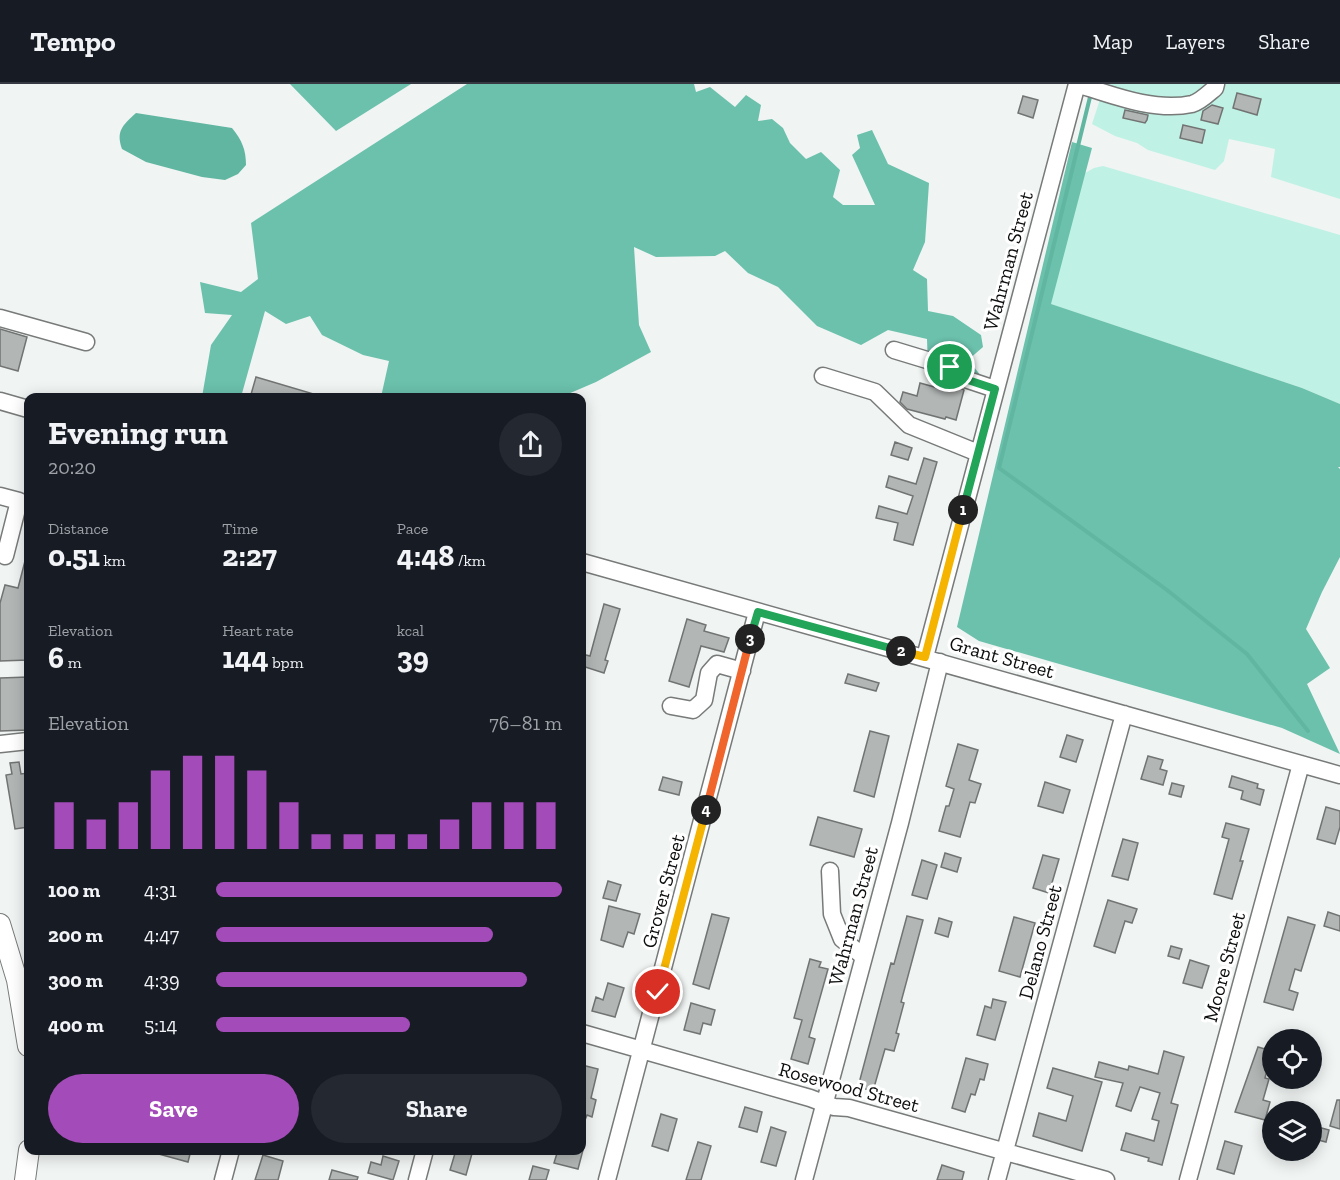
<!DOCTYPE html>
<html lang="en">
<head>
<meta charset="utf-8">
<style>
  body { margin:0; font-family:"Zilla Slab",serif; background:#242831; color:#f1f3f6; height:100vh; display:flex; flex-direction:column; font-size:22px; white-space:nowrap }
  * { box-sizing:border-box; margin:0 }
  p { font-size:20px; color:#9ea1a6 }
  .icon { flex:none; width:33px; height:33px; fill:none; stroke:currentColor; stroke-width:2; stroke-linecap:round; stroke-linejoin:round }
  .map { position:relative; flex:1; overflow:hidden }
  .panel { position:absolute; left:24px; top:309px; width:562px; height:762px; display:flex; flex-direction:column; background:#171b24; border-radius:12px; box-shadow:0 3px 15px #0003 }
  .panel>* { flex:none }
  .tools { position:absolute; left:1262px; top:945px; display:grid; gap:12px }
  .tools a { display:grid; place-items:center; width:60px; height:60px; border-radius:50%; background:#171b24; box-shadow:0 3px 15px #0003; font-size:30px }
  .pin { position:absolute; display:grid; place-items:center; width:51px; height:51px; color:#fff; margin:-26px; border:3px solid #fff; border-radius:50%; box-shadow:0 2px 6px #0007 }
  .km { position:absolute; width:30px; height:30px; margin:-15px; border-radius:50%; background:#222; color:#fff; font-size:16px; line-height:30px; text-align:center }
  .round { display:grid; place-items:center; flex:none; width:63px; height:63px; border-radius:32px; background:#242831 }
  .headline { display:flex; align-items:center; justify-content:space-between; height:102px; padding:0 24px }
  h1 { font-size:33px; font-weight:700; line-height:45px }
  .figures { display:grid; grid-template-columns:repeat(3,1fr); gap:9px; height:102px; padding:6px 24px }
  .figures div { display:grid; align-content:center }
  .figures b { font-size:30px; font-weight:700 }
  .figures small { font-size:16px; font-weight:400 }
  .figures p { font-size:16px }
  .chart { height:168px; padding:12px 24px }
  .chart p { display:flex; justify-content:space-between }
  .chart svg { width:100%; height:108px; margin-top:6px; stroke:#a34bb8; stroke-width:6 }
  .action { display:flex; gap:12px; margin-top:auto; padding:12px 24px }
  .action a { flex:1; height:69px; border-radius:36px; background:#a34bb8; color:#fff; font-size:24px; font-weight:700; line-height:69px; text-align:center }
  .action a+a { background:#242831; color:#f1f3f6 }
  ul { padding:0 24px; list-style:none; font-size:20px }
  li { display:grid; grid-template-columns:96px 72px 1fr; align-items:center; height:45px }
  li i { height:15px; border-radius:8px; background:#a34bb8 }
  header { display:flex; align-items:center; gap:36px; box-sizing:border-box; height:84px; padding:0 30px; background:#171b24; border-bottom:2px solid #363941 }
  header strong { font-size:28px }
  nav { display:flex; gap:33px; margin-inline-start:auto; font-size:21px }
  .map>svg:first-child { display:block }
</style>
</head>
<body>
<header>
<strong>Tempo</strong>
<nav><a>Map</a><a>Layers</a><a>Share</a></nav>
</header>
<div class="map">
<svg width="1340" height="1096" viewBox="0 0 1340 1096">
  <rect width="100%" height="100%" fill="#f0f4f3"/>
  <path fill="#bff2e4" d="M1105 0H1340V115L1271 93 1275 65 1229 55 1224 77 1215 86 1148 66 1137 59 1115 52 1092 40Z
    M1103 82 1340 151V320L1302 304 1050 220 1085 89 1094 84Z"/>
  <path fill="#6bc1ac" d="M290 0H411L336 47Z
    M467 0H694L696 8 710 3 735 23 746 11 761 21 758 37 772 35 783 44 790 59 806 75 821 68 840 86 833 113 843 121H875L852 71 860 64 857 51 872 46 888 80 929 99 925 158 913 186 927 195 928 227 953 232 981 251 983 263 968 276 982 293 977 303 928 284 927 255 888 246 861 261 817 242 778 203 748 189 725 167 715 172 656 173 634 163 639 241 651 268 596 298 561 313H381L389 277 363 271 322 251 310 232 286 240 265 227 241 313H202L211 261 232 231 205 229 200 198 241 208 258 195 251 139Z
    M1072 58 1092 64 1051 220 1302 304 1340 320V383H1338L1340 385V473L1322 508 1306 545 1330 584 1307 600 1340 670 1282 644 979 557 957 543Z"/>
  <path fill="#60b6a1" d="M136 29 232 44C242 56 246 66 246 81L238 90 225 96 202 93 146 78 122 65C116 47 122 42 136 29Z"/>
  <g fill="none" stroke-linecap="round" stroke-linejoin="round">
    <path stroke="#60b6a1" stroke-width="4" d="M1090 13 999 384 1167 506 1247 570 1308 647"/>
  </g>
  <path fill="#b2b6b5" stroke="#717473" stroke-width="1.5" d="M1237 9 1261 15 1257 31 1233 24Z
    M1023 12 1038 16 1033 34 1018 29Z
    M1212 21 1223 24 1218 40 1201 36 1203 27Z
    M1125 26 1148 31 1147 36 1145 39 1123 34Z
    M1183 41 1205 46 1202 59 1180 54Z
    M0 245 27 253 18 287 0 282Z
    M941 292 964 306 956 336 946 333 945 335 907 325 900 318 903 308 917 312 920 299 938 304Z
    M256 293 317 311V314H250Z
    M895 358 912 364 908 376 891 371Z
    M924 374 937 378 913 461 894 456 898 439 876 434 879 422 907 430 913 412 886 403 889 392 916 400Z
    M25 477H28V576L0 577V519L5 501 18 504Z
    M604 520 620 525 605 576 608 577 604 589 582 582V570L590 572Z
    M687 535 706 541 704 547 729 554 724 568 701 562 689 603 669 597Z
    M848 590 879 599 876 607 845 599Z
    M28 593V646L0 647V594Z
    M870 647 889 652 874 713 854 707Z
    M1067 651 1083 656 1076 678 1060 673Z
    M958 660 978 666 969 696 981 700 975 719 970 718 960 753 939 747 946 722H949L954 705 946 702Z
    M1148 672 1163 676 1160 685 1167 687 1163 701 1141 695Z
    M19 678 21 690 28 689V743L15 745 6 691 12 690 10 679Z
    M1232 692 1258 700 1257 704 1264 706 1260 721 1241 715 1243 707 1229 703Z
    M663 693 682 698 679 711 659 706Z
    M1045 698 1070 706 1063 729 1038 722Z
    M1172 699 1184 702 1181 713 1169 710Z
    M1326 723 1340 727V743L1335 760 1317 755Z
    M818 733 862 745 854 773 810 761Z
    M1226 739 1249 745 1240 777H1243L1232 815 1214 810 1229 755 1222 753Z
    M1123 755 1138 759 1128 796 1112 792Z
    M945 769 961 774 957 788 941 783Z
    M1043 771 1059 775 1049 809 1033 804Z
    M922 776 937 781 927 815 912 811Z
    M608 797 621 801 616 817 603 814Z
    M1108 816 1137 825 1132 839 1125 837 1115 869 1094 862Z
    M609 822 640 830 634 850 628 848 623 863 601 856Z
    M1328 828 1340 832V847L1324 842Z
    M712 830 729 834 709 905 693 900Z
    M907 832 923 836 901 918 904 919 896 949 899 950 894 967 885 965 873 1007 858 1003 891 879 894 880Z
    M1014 833 1035 839 1020 893 999 887Z
    M1288 833 1315 841 1301 887 1295 885 1289 906 1298 909 1293 926 1264 918Z
    M939 834 952 838 948 853 935 849Z
    M1171 862 1182 865 1179 875 1168 872Z
    M810 875 821 878 819 883 828 885 809 953 815 955 808 980 791 975 802 936 794 934Z
    M1190 876 1209 882 1202 904 1183 899Z
    M608 899 624 904 615 933 592 927 596 913 603 916Z
    M993 915 1006 918 995 956 977 951 985 922 991 924Z
    M691 919 715 926 711 941 703 939 700 950 684 946Z
    M1258 963 1272 967 1265 994 1269 995 1263 1016 1270 1018 1265 1036 1235 1028Z
    M1164 967 1184 973 1171 1019 1178 1021 1162 1081 1148 1077 1149 1074 1121 1066 1126 1049 1154 1057 1159 1037 1152 1035 1160 1009 1140 1003 1131 1027 1116 1022 1123 999 1095 993 1099 978 1128 986 1129 982 1158 990Z
    M966 974 988 980 984 996 980 995 975 1011 971 1010 965 1028 952 1024Z
    M582 981 598 985 591 1014 596 1016 592 1033 587 1031 585 1036H582Z
    M1053 984 1102 998 1082 1067 1033 1052 1039 1029 1066 1037 1073 1012 1047 1004Z
    M1337 1016H1340V1045L1330 1042Z
    M745 1023 762 1028 757 1048 739 1043Z
    M661 1030 677 1035 668 1067 652 1062Z
    M771 1043 786 1048 776 1082 761 1078Z
    M1318 1043 1329 1046 1326 1058 1314 1055Z
    M1225 1057 1242 1062 1234 1090 1217 1085Z
    M698 1058 711 1062 701 1096H686Z
    M156 1066H191L188 1078 155 1069Z
    M456 1066H473L466 1091 450 1086Z
    M558 1066H583L578 1085 554 1079Z
    M263 1071 283 1077 278 1096H255Z
    M383 1072 399 1077 393 1096 368 1089 371 1078 381 1081Z
    M942 1081 964 1088 962 1096H937Z
    M533 1082 549 1086 546 1096H529Z
    M332 1086 358 1093 357 1096H329Z"/>
  <g fill="none" stroke-linecap="round" stroke-linejoin="round">
    <g stroke="#777a79" stroke-width="19">
      <path id="minor" d="M1077 0C1112 11 1154 28 1192 20 1200 18 1209 9 1215 4L1216 0
        M0 234 86 258
        M894 266 950 283 968 296 995 305
        M823 292 875 308 909 341 978 369
        M0 317 28 325
        M0 412 19 417 5 472
        M582 478 1340 691
        M925 573 1077 0
        M671 622 693 626 704 616 709 589 717 580 742 587
        M0 660 28 657
        M830 787 832 830 842 855 864 873
        M582 949 810 1014 834 1023 849 1024 1106 1096
        M223 1096 231 1066
        M417 1096 425 1066
        M607 1096 757 528
        M804 1096 900 739 940 578
        M997 1096 1124 630
        M1188 1096 1301 680"/>
    </g>
    <g stroke="#777a79" stroke-width="22">
      <path id="major" d="M0 840 17 896 28 962
        M25 1096 29 1066"/>
    </g>
    <use href="#minor" stroke="#fff" stroke-width="16"/>
    <use href="#major" stroke="#fff" stroke-width="20"/>
  </g>
  <g fill="none" stroke-linecap="round" stroke-linejoin="round">
    <g stroke="#fff" stroke-width="12">
      <path id="split-1" d="M950 283 968 296 995 305 963 426"/>
    </g>
    <g stroke="#fff" stroke-width="12">
      <path id="split-2" d="M901 567 925 573 963 426"/>
    </g>
    <g stroke="#fff" stroke-width="12">
      <path id="split-3" d="M750 555 758 528 901 567"/>
    </g>
    <g stroke="#fff" stroke-width="12">
      <path id="split-4" d="M706 726 750 555"/>
    </g>
    <g stroke="#fff" stroke-width="12">
      <path id="split-5" d="M658 908 706 726"/>
    </g>
    <use href="#split-1" stroke="#22a559" stroke-width="8"/>
    <use href="#split-2" stroke="#f5b400" stroke-width="8"/>
    <use href="#split-3" stroke="#22a559" stroke-width="8"/>
    <use href="#split-4" stroke="#f0652b" stroke-width="8"/>
    <use href="#split-5" stroke="#f5b400" stroke-width="8"/>
  </g>
  <g text-anchor="middle" dominant-baseline="central" stroke-width="6" stroke-linejoin="round" paint-order="stroke">
    <g font-size="20" fill="#0c0d0d" stroke="#fff">
      <text transform="translate(1008 177) rotate(-75)">Wahrman Street</text>
      <text transform="translate(1002 573) rotate(16)">Grant Street</text>
      <text transform="translate(663 807) rotate(-75)">Grover Street</text>
      <text transform="translate(853 832) rotate(-75)">Wahrman Street</text>
      <text transform="translate(1040 858) rotate(-75)">Delano Street</text>
      <text transform="translate(1224 883) rotate(-75)">Moore Street</text>
      <text transform="translate(849 1003) rotate(15)">Rosewood Street</text>
    </g>
  </g>
</svg>
<div class="tools">
<a><svg class="icon" aria-label="locate" viewBox="0 0 24 24"><circle cx="12" cy="12" r="6"/><path d="M12 2v4M12 18v4M2 12h4M18 12h4"/></svg></a>
<a><svg class="icon" aria-label="layers" viewBox="0 0 24 24"><path d="M12 4l9 5-9 5-9-5zM3 14l9 5 9-5"/></svg></a>
</div>
<div class="pin" style="left:950px;top:283px;background:#1e9e55"><svg class="icon" aria-label="arrive" viewBox="0 0 24 24"><path d="M6 21V4h12l-3 4 3 4H6"/></svg></div>
<div class="pin" style="left:658px;top:908px;background:#d93025"><svg class="icon" aria-label="check" viewBox="0 0 24 24"><path d="M5 12l5 5 9-10"/></svg></div>
<b class="km" style="left:963px;top:426px">1</b>
<b class="km" style="left:901px;top:567px">2</b>
<b class="km" style="left:750px;top:555px">3</b>
<b class="km" style="left:706px;top:726px">4</b>
<section class="panel">
<div class="headline"><div><h1>Evening run</h1><p>20:20</p></div><a class="round"><svg class="icon" aria-label="share" viewBox="0 0 24 24"><path d="M12 15V3M7 8l5-5 5 5M5 13v7h14v-7"/></svg></a></div>
<div class="figures">
<div><p>Distance</p><b>0.51<small> km</small></b></div>
<div><p>Time</p><b>2:27</b></div>
<div><p>Pace</p><b>4:48<small> /km</small></b></div>
</div>
<div class="figures">
<div><p>Elevation</p><b>6<small> m</small></b></div>
<div><p>Heart rate</p><b>144<small> bpm</small></b></div>
<div><p>kcal</p><b>39</b></div>
</div>
<div class="chart"><p><span>Elevation</span>76–81 m</p>
<svg viewBox="0 0 160 44" preserveAspectRatio="none"><path d="M5 44V25M15 44V32M25 44V25M35 44V12M45 44V6M55 44V6M65 44V12M75 44V25M85 44V38M95 44V38M105 44V38M115 44V38M125 44V32M135 44V25M145 44V25M155 44V25"/></svg>
</div>
<ul>
<li><b>100 m</b>4:31<i style="width:100%"></i></li>
<li><b>200 m</b>4:47<i style="width:80%"></i></li>
<li><b>300 m</b>4:39<i style="width:90%"></i></li>
<li><b>400 m</b>5:14<i style="width:56%"></i></li>
</ul>
<div class="action"><a>Save</a><a>Share</a></div>
</section>
</div>
</body>
</html>
